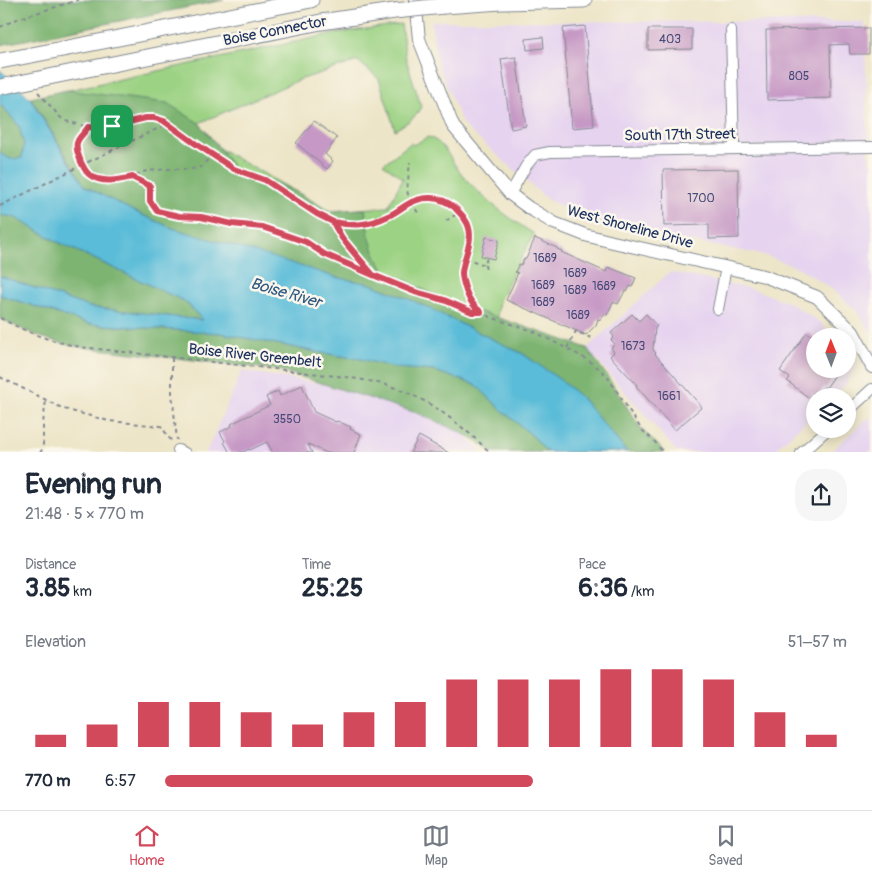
<!DOCTYPE html>
<html lang="en">
<head>
<meta charset="utf-8">
<style>
  body { margin:0; font-family:Pangolin,sans-serif; background:#f6f6f7; color:#1f2937; height:100vh; display:flex; flex-direction:column; font-size:19px; white-space:nowrap }
  * { box-sizing:border-box; margin:0 }
  p { font-size:16px; color:#747a83 }
  .icon { flex:none; width:28px; height:28px; fill:none; stroke:currentColor; stroke-width:2; stroke-linecap:round; stroke-linejoin:round }
  .map { position:relative; height:452px; overflow:hidden }
  .panel { display:flex; flex-direction:column; background:#fff; flex:1 }
  .panel>* { flex:none }
  .needle { width:32px; rotate:359deg }
  .buttons { position:absolute; left:806px; top:328px; display:grid; gap:10px }
  .buttons a { display:grid; place-items:center; width:50px; height:50px; border-radius:50%; background:#fff; box-shadow:0 2px 12px #0003; font-size:25px }
  .pin { position:absolute; display:grid; place-items:center; width:42px; height:42px; color:#fff; margin:-21px; border-radius:10px; box-shadow:0 2px 8px #0006 }
  .round { display:grid; place-items:center; flex:none; width:52px; height:52px; border-radius:20px; background:#f6f6f7 }
  .summary { display:flex; align-items:center; justify-content:space-between; height:85px; padding:0 25px }
  h1 { font-size:28px; font-weight:800; line-height:38px }
  .figures { display:grid; grid-template-columns:repeat(3,1fr); gap:8px; height:85px; padding:5px 25px }
  .figures div { display:grid; align-content:center }
  .figures b { font-size:25px; font-weight:800 }
  .figures small { font-size:14px; font-weight:400 }
  .figures p { font-size:14px }
  .chart { height:140px; padding:10px 25px }
  .chart p { display:flex; justify-content:space-between }
  .chart svg { width:100%; height:90px; margin-top:5px; stroke:#d1495b; stroke-width:6 }
  ul { padding:0 25px; list-style:none; font-size:16px }
  li { display:grid; grid-template-columns:80px 60px 1fr; align-items:center; height:38px }
  li i { height:12px; border-radius:6px; background:#d1495b }
  .tabs { display:flex; justify-content:space-around; align-items:center; height:70px; border-top:1px solid #e0e1e3; background:#fff; font-size:14px; color:#747a83 }
  .tabs a { display:grid; justify-items:center; gap:2px }
  .tabs .on { color:#d1495b }
  .map>svg:first-child { display:block }
</style>
</head>
<body>
<div class="map">
<svg width="872" height="453" viewBox="0 0 872 453">
  <rect width="100%" height="100%" fill="#fbf7ec"/>
  <filter id="ink" filterUnits="userSpaceOnUse"><feTurbulence type="fractalNoise" baseFrequency=".02" numOctaves="2"/><feDisplacementMap in="SourceGraphic" scale="10" xChannelSelector="R" yChannelSelector="G"/><feConvolveMatrix kernelMatrix="1 2 1 2 8 2 1 2 1" color-interpolation-filters="sRGB"/></filter>
  <filter id="wash" filterUnits="userSpaceOnUse"><feTurbulence type="fractalNoise" baseFrequency=".0096" numOctaves="4" result="noise"/><feDisplacementMap in="SourceGraphic" scale="20" xChannelSelector="R" yChannelSelector="G"/><feGaussianBlur stdDeviation="1.12" result="paint"/><feColorMatrix in="noise" values="0 0 0 0 0 0 0 0 0 0 0 0 0 0 0 0 0 1.4 0 .05"/><feComposite in="paint" operator="in"/></filter>
  <g filter="url(#wash)">
    <rect width="100%" height="100%" fill="#ede5c7"/>
    <path fill="#e6d3f0" d="M431 21 864 22 869 163H872V334L857 311 832 289 799 268 764 255 657 235 589 219 548 200 463 125 437 63Z
      M670 272 753 289 792 304 821 323 832 336H815V369H848V357L854 366 846 384 833 396H815V413L772 452H677L587 348Z
      M242 371 322 384 420 414 462 433 482 452 206 453Z
      M872 417V452H831L865 420Z"/>
    <path fill="#9cd283" stroke="#5c8070" d="M401 24 406 59 421 106C418 118 404 124 395 130L379 79 358 61 299 80 199 123 220 149 330 211 388 207 403 178 383 164 411 143 413 145 428 137C443 141 449 157 457 168 477 195 506 216 534 234L499 300 497 317 465 327 335 277 172 228 68 160 31 98 332 34Z"/>
    <path fill="#7db471" stroke="#4c7268" d="M0 0H224L0 45Z
      M67 90 167 103 199 123 220 149 234 169 295 191 330 211 365 209 369 236 376 257 385 270 444 300 472 312H481L587 348 607 376 641 429 655 442 664 452H627L579 395 529 358 523 354 416 302 371 284 335 277 172 228 131 210 85 186 31 98Z
      M0 105 3 107 19 126 24 144 22 158 10 159 0 153Z
      M0 215 14 217 58 242 186 302 202 320 89 307 0 276Z
      M0 295 89 324 221 333 322 353 361 359 396 368 435 371 476 385 503 411 534 437 547 452H491L484 446 462 433 420 414 279 370 81 347C50 342 28 333 0 318Z"/>
    <path fill="#5abcd8" stroke="#3a769b" d="M0 70 30 98 68 160 85 186 131 210 172 228 275 258 335 277 371 284 416 302 523 354 559 379 579 395 627 452H547L534 437 503 411 476 385 435 371 396 368 361 359 322 353 221 333 89 324 0 295V276L89 307 202 320 186 302 58 242 14 217 0 215V153L10 159 22 158 24 144 19 126 3 107 0 105Z"/>
    <g id="blocks">
      <path fill="#c698c5" d="M585 26 594 126 572 128 563 28Z
        M869 28V54H850L849 44 830 45 831 98 767 100 766 30Z
        M648 29H692V49L648 50Z
        M543 37 544 48 527 50 526 39Z
        M516 57 526 126 511 129 501 59Z
        M314 121 337 138 325 154 333 161 327 169 296 143Z
        M738 169 739 238 709 239V225L664 226 663 170Z
        M486 237 499 240 494 259 481 256Z
        M535 238 557 248V249L562 251 561 252 606 272 608 267 636 278 632 287 630 286 627 292 625 291 618 304 613 302 607 315 604 314 601 320 598 319 596 325 586 335 506 300 518 273 515 272 519 264 521 265 524 259H526Z
        M632 314 639 321 646 314 657 326 655 328 653 350 656 353 655 354 702 407 675 430 636 386 637 385 610 356 614 352 611 348 615 344 611 340 614 337 611 333Z
        M807 332 815 338V369H839L826 388 824 387 817 396 813 393 809 398 787 381 790 378 780 371Z
        M302 385 314 412 336 422 337 421 351 427 350 429 361 434 354 453H327L308 444 312 453H273L267 442 250 450 249 449 241 453H230L224 442 225 441 220 432 232 426 231 424 270 405 266 397 278 391 280 396Z
        M419 436 449 453H410Z"/>
    </g>
  </g>
  <g filter="url(#ink)">
    <use href="#blocks" fill-opacity="0" stroke="#848a92" stroke-width="1"/>
    <g fill="none" stroke-linecap="round" stroke-linejoin="round">
      <g stroke="#848a92" stroke-width="12">
        <path id="minor" d="M731 30 734 149
          M510 194 526 166 535 155 550 152 872 147
          M718 309 726 267
          M848 411 872 389
          M178 450 185 453
          M801 453 828 429"/>
      </g>
      <g stroke="#848a92" stroke-width="14">
        <path id="major" d="M415 0 419 39 453 126 510 194 529 208 554 223 585 235 613 242 764 276 817 297 853 332 872 367"/>
      </g>
      <g stroke="#848a92" stroke-width="17">
        <path id="highway" d="M444 6 501 2 584 0
          M68 48 311 0
          M78 71 321 22 394 11"/>
      </g>
      <path stroke="#848a92" stroke-width="2" stroke-dasharray="4 4" stroke-linecap="butt" d="M0 27 17 19 78 0
        M38 92 60 117 66 121 88 127H105L146 118 160 119 193 143 234 169 265 180 317 214 333 222 356 225 364 224 389 216 410 203 425 198 439 199 447 203 462 215 470 229 469 242 464 265 462 279 468 298 472 304 481 312 490 317 533 331 581 356 595 365 607 376 641 429 655 442 664 453
        M88 127 85 132 79 138 76 144 77 153 84 168 89 175 101 180 116 181 132 177 146 171 169 169H192L201 167 211 156
        M88 162 167 124
        M132 177 150 186 151 201 157 211 179 216 201 217 232 224 262 227 307 242 324 255 415 292 444 300 472 312H480
        M412 202 419 215
        M410 203 407 190 410 162
        M446 221 458 213
        M333 222 342 238 371 273
        M465 258 485 265 487 257
        M485 265 486 271
        M0 318C29 333 49 341 81 347L345 377C363 380 381 382 398 389 434 402 463 427 491 453
        M567 348 576 331 591 338
        M172 358V393L177 440
        M0 377 64 409 109 421 161 426 172 442
        M40 453 43 448V423L46 400"/>
      <use href="#minor" stroke="#fff" stroke-width="10"/>
      <use href="#major" stroke="#fff" stroke-width="12"/>
      <use href="#highway" stroke="#fff" stroke-width="15"/>
      <g stroke="#848a92" stroke-width="17" stroke-linecap="butt">
        <path id="highway-bridge" d="M394 11 444 6
          M0 61 68 48
          M0 87 78 71"/>
      </g>
      <path stroke="#848a92" stroke-width="2" stroke-dasharray="4 4" stroke-linecap="butt" d="M0 206 88 162"/>
      <use href="#highway-bridge" stroke="#fff" stroke-width="15"/>
    </g>
  </g>
  <g fill="none" stroke-linecap="round" stroke-linejoin="round" filter="url(#ink)">
    <g stroke="#fff" stroke-width="10">
      <path id="route" d="M112 126 146 118H154L164 121 193 142 234 169 265 180 317 214 333 222 342 238 373 275 415 292 444 300 472 312H481C473 306 469 300 466 291 464 285 462 279 462 273 463 258 473 243 469 228 467 219 460 213 454 207 440 196 423 195 408 204 401 208 395 213 388 216 368 226 354 226 333 222 342 242 359 258 373 275L324 254 306 242 262 227 232 224 201 217 179 216 157 211 150 201V186L132 177C119 180 102 184 90 175 86 173 83 166 81 162 79 156 75 149 77 143 78 137 85 133 88 127L105 128 112 126"/>
    </g>
    <use href="#route" stroke="#d1495b" stroke-width="6"/>
  </g>
  <g text-anchor="middle" dominant-baseline="central" stroke-width="5" stroke-linejoin="round" paint-order="stroke">
    <g font-size="12" fill="#464978">
      <text x="670" y="39">403</text>
      <text x="799" y="76">805</text>
      <text x="701" y="198">1700</text>
      <text x="545" y="258">1689</text>
      <text x="575" y="273">1689</text>
      <text x="543" y="285">1689</text>
      <text x="604" y="286">1689</text>
      <text x="575" y="290">1689</text>
      <text x="543" y="302">1689</text>
      <text x="578" y="315">1689</text>
      <text x="633" y="346">1673</text>
      <text x="669" y="396">1661</text>
      <text x="287" y="419">3550</text>
    </g>
    <g font-size="15" fill="#1b2f5e" stroke="#fbf7ec">
      <text transform="translate(275 31) rotate(-11)">Boise Connector</text>
      <text transform="translate(680 135) rotate(-1)">South 17th Street</text>
      <text transform="translate(630 227) rotate(15)">West Shoreline Drive</text>
      <text transform="translate(255 356) rotate(6)">Boise River Greenbelt</text>
    </g>
    <g font-size="16" font-style="italic" fill="#2e5983" stroke="#fbf7ec">
      <text transform="translate(286 293) rotate(16)">Boise River</text>
    </g>
  </g>
</svg>
<div class="buttons">
<a><svg class="needle" viewBox="-14 -14 28 28"><path d="M0-13l5 13h-10z" fill="#e53935"/><path d="M0 13l5-13h-10z" fill="#747a83"/></svg></a>
<a><svg class="icon" aria-label="layers" viewBox="0 0 24 24"><path d="M12 4l9 5-9 5-9-5zM3 14l9 5 9-5"/></svg></a>
</div>
<div class="pin" style="left:112px;top:126px;background:#1e9e55"><svg class="icon" aria-label="arrive" viewBox="0 0 24 24"><path d="M6 21V4h12l-3 4 3 4H6"/></svg></div>
</div>
<section class="panel">
<div class="summary"><div><h1>Evening run</h1><p>21:48 · 5 × 770 m</p></div><a class="round"><svg class="icon" aria-label="share" viewBox="0 0 24 24"><path d="M12 15V3M7 8l5-5 5 5M5 13v7h14v-7"/></svg></a></div>
<div class="figures">
<div><p>Distance</p><b>3.85<small> km</small></b></div>
<div><p>Time</p><b>25:25</b></div>
<div><p>Pace</p><b>6:36<small> /km</small></b></div>
</div>
<div class="chart"><p><span>Elevation</span>51–57 m</p>
<svg viewBox="0 0 160 44" preserveAspectRatio="none"><path d="M5 44V38M15 44V33M25 44V22M35 44V22M45 44V27M55 44V33M65 44V27M75 44V22M85 44V11M95 44V11M105 44V11M115 44V6M125 44V6M135 44V11M145 44V27M155 44V38"/></svg>
</div>
<ul>
<li><b>770 m</b>6:57<i style="width:54%"></i></li>
</ul>
</section>
<nav class="tabs">
<a class="on"><svg class="icon" aria-label="home" viewBox="0 0 24 24"><path d="M3 11l9-7 9 7M6 9v11h12V9"/></svg>Home</a>
<a><svg class="icon" aria-label="map" viewBox="0 0 24 24"><path d="M3 6l6-2 6 2 6-2v14l-6 2-6-2-6 2zM9 4v14M15 6v14"/></svg>Map</a>
<a><svg class="icon" aria-label="saved" viewBox="0 0 24 24"><path d="M7 4h10v16l-5-4-5 4z"/></svg>Saved</a>
</nav>
</body>
</html>
